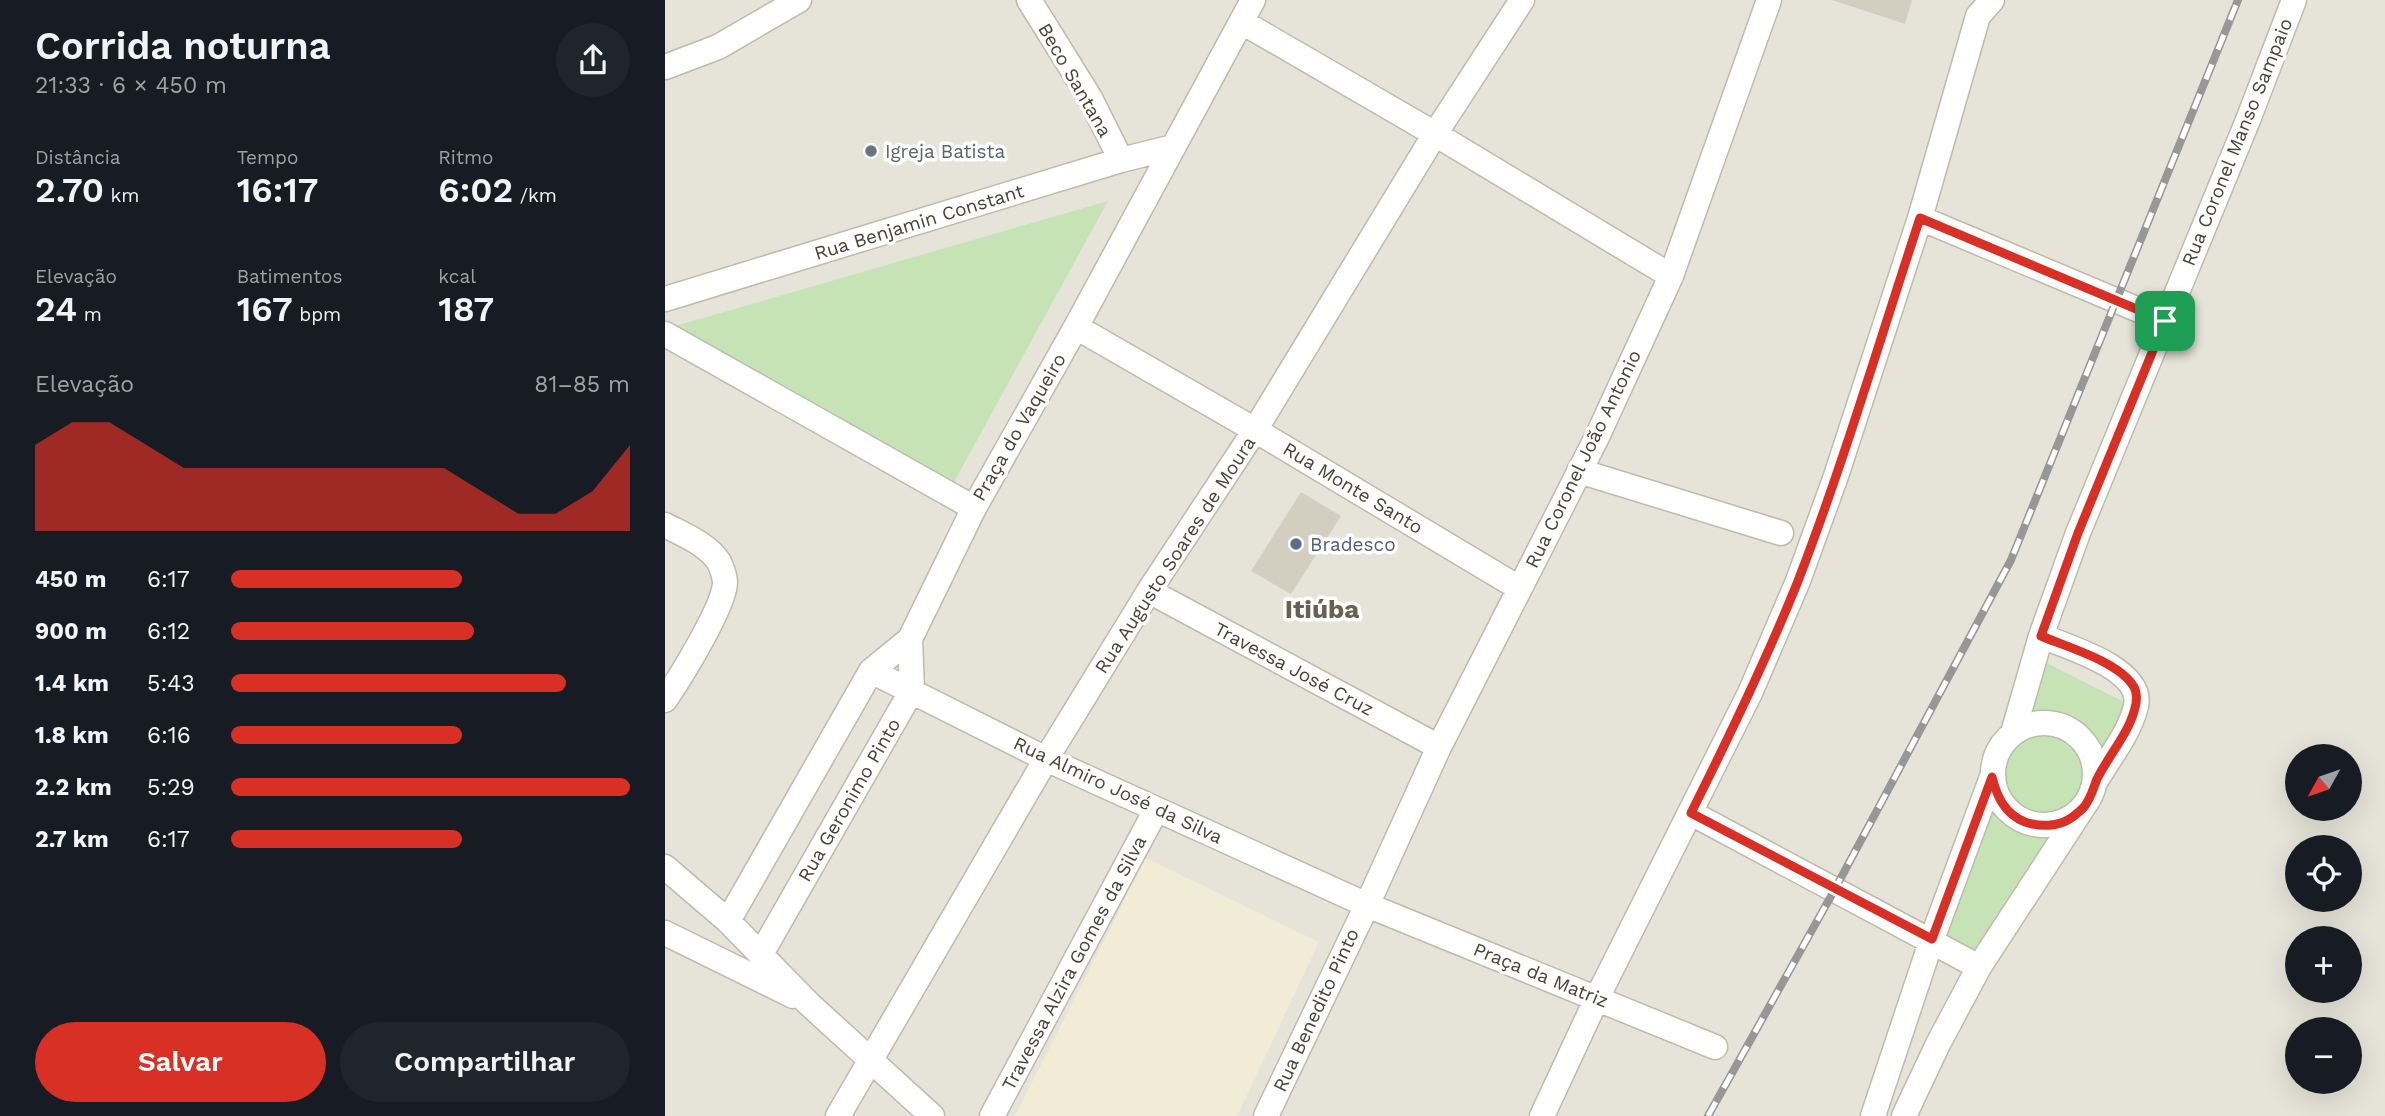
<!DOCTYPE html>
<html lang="pt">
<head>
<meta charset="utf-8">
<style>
  body { margin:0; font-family:"Work Sans",sans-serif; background:#20242c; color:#f1f3f6; height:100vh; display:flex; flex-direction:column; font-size:26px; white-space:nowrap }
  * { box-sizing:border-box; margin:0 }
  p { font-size:23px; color:#9ea1a6 }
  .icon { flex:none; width:38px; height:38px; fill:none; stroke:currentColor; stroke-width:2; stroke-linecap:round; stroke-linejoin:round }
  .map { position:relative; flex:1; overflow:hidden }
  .panel { display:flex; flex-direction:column; background:#171b24; width:665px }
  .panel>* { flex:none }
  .needle { width:46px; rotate:230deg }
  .buttons { position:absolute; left:1620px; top:744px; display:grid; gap:14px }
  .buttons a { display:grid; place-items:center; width:77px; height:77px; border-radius:50%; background:#171b24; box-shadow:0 7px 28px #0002; font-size:35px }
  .pin { position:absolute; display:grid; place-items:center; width:60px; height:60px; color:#fff; margin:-30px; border-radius:14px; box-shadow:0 4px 10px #0006 }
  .round { display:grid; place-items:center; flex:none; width:74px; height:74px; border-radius:37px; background:#20242c }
  .headline { display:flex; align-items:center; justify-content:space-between; height:119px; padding:0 35px }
  h1 { font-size:38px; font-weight:600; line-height:52px }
  .stats { display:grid; grid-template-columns:repeat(3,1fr); gap:10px; height:119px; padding:7px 35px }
  .stats div { display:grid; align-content:center }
  .stats b { font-size:35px; font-weight:600 }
  .stats small { font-size:19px; font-weight:400 }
  .stats p { font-size:19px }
  .chart { height:196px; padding:14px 35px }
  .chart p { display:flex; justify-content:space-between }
  .chart svg { width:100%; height:126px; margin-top:7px; fill:#d93025; opacity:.7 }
  .button { display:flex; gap:14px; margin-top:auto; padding:14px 35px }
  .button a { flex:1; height:80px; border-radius:42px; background:#d93025; color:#fff; font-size:28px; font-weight:600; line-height:80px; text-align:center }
  .button a+a { background:#20242c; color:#f1f3f6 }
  ul { padding:0 35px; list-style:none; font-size:23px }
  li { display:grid; grid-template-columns:112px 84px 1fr; align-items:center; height:52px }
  li i { height:18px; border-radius:9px; background:#d93025 }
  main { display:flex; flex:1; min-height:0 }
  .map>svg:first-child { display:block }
</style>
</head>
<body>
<main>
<section class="panel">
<div class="headline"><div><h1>Corrida noturna</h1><p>21:33 · 6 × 450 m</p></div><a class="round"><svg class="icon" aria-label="share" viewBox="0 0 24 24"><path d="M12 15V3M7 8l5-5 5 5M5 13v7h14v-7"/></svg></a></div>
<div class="stats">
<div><p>Distância</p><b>2.70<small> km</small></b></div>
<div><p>Tempo</p><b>16:17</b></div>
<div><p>Ritmo</p><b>6:02<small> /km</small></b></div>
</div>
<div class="stats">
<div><p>Elevação</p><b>24<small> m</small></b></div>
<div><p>Batimentos</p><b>167<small> bpm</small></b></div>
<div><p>kcal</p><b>187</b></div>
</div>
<div class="chart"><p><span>Elevação</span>81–85 m</p>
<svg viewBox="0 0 160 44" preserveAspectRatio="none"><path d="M0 44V14L10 6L20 6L30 14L40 22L50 22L60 22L70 22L80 22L90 22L100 22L110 22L120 30L130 38L140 38L150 30L160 14V44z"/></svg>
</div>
<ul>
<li><b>450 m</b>6:17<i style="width:58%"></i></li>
<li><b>900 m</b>6:12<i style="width:61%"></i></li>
<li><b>1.4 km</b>5:43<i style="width:84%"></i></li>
<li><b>1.8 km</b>6:16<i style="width:58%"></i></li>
<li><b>2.2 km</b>5:29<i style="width:100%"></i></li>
<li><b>2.7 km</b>6:17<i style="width:58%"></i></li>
</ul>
<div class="button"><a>Salvar</a><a>Compartilhar</a></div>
</section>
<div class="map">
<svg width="1720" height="1116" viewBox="0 0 1720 1116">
  <rect width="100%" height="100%" fill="#f3f2e9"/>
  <path fill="#e6e4d8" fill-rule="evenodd" d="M0 0H1720V1116H0ZM1633 756H1685V808H1633ZM1633 847H1685V900H1633ZM1633 938H1685V990H1633ZM1633 1029H1685V1082H1633Z"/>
  <path fill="#f2ecd6" d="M481 858 654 942 572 1116H350Z"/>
  <path fill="#c6e3b6" d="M443 201 288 484 0 329Z
    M1360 652 1459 702 1425 791 1314 967 1267 939Z"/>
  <path fill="#d3cfc0" d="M1167 0H1247L1240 24Z
    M636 492 676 516 626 594 586 571Z"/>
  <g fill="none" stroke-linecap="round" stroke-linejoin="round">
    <g stroke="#bdbbac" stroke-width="27">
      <path id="minor" d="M364 0 425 98 456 160
        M577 22 770 134 1006 276
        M0 67 53 47 134 0
        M1255 218 1500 321
        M0 299 456 160 508 147
        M411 327 590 430 854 588
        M0 334 309 508
        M914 471 1116 533
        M0 525C19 535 42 544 54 562 57 569 60 575 60 583 59 607 15 678 0 700
        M484 591 774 747
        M1376 636C1403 647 1479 669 1471 706 1465 732 1445 757 1432 779
        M206 671 381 759 702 905 1050 1047
        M1328 774a51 51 0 1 1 102 0a51 51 0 1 1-102 0Z
        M1348 733 1376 636 1413 533 1583 120 1629 0
        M1026 813 1314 967
        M0 867 63 921 144 1004 267 1116
        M63 921 206 671 245 639 309 508 411 327 588 0
        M0 933 128 996
        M96 954 247 690 245 639
        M173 1116 381 759 484 591 590 430 770 134 857 0
        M327 1116 491 810
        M601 1116 702 905 774 747 932 437 1006 276 1104 0
        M877 1116 932 998 1085 693 1133 581 1171 476 1255 218 1313 16 1327 0
        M1208 1116 1267 939 1327 777
        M1239 1116 1273 1044 1314 967 1417 809"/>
    </g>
    <use href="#minor" stroke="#fff" stroke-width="24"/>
    <g stroke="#979797" stroke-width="8">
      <path id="rail" d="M1043 1116 1170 889 1346 560 1573 0"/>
    </g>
    <use href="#rail" stroke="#fff" stroke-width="5" stroke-dasharray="16" stroke-linecap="butt"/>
  </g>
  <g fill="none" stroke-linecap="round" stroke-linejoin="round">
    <g stroke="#fff" stroke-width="14">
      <path id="route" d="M1255 218 1500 321 1413 533 1376 636C1402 647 1455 662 1469 687 1472 692 1472 702 1470 708 1464 733 1444 755 1432 779 1428 789 1426 798 1419 807 1415 811 1411 815 1406 818 1393 827 1375 827 1360 822 1340 814 1332 797 1327 777L1267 939 1026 813C1064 737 1101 661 1133 581 1179 462 1215 339 1255 218Z"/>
    </g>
    <use href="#route" stroke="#d93025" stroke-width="9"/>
  </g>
  <circle fill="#6b7280" stroke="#fff" stroke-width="2.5" cx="206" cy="151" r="7"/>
  <circle fill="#5c6f8a" stroke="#fff" stroke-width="2.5" cx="631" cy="544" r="7"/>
  <g text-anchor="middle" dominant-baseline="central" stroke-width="7" stroke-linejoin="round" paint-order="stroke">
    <g font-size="19" fill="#464338" stroke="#fff">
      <text transform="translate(410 80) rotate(60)">Beco Santana</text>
      <text transform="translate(1572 142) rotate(-68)">Rua Coronel Manso Sampaio</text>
      <text transform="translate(254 222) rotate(-17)">Rua Benjamin Constant</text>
      <text transform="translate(354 427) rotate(-60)">Praça do Vaqueiro</text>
      <text transform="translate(918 459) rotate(-64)">Rua Coronel João Antonio</text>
      <text transform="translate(688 488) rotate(31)">Rua Monte Santo</text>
      <text transform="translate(510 555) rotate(-57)">Rua Augusto Soares de Moura</text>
      <text transform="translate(629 669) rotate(28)">Travessa José Cruz</text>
      <text transform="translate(453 790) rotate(25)">Rua Almiro José da Silva</text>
      <text transform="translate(184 800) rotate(-60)">Rua Geronimo Pinto</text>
      <text transform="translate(409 963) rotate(-62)">Travessa Alzira Gomes da Silva</text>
      <text transform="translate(876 975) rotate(22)">Praça da Matriz</text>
      <text transform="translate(651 1010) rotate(-65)">Rua Benedito Pinto</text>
    </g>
    <g font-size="19" fill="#5b616d" stroke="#fff" text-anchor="start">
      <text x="220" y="151">Igreja Batista</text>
    </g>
    <g font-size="19" fill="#4e5e75" stroke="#fff" text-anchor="start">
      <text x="645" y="544">Bradesco</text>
    </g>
    <g font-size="26" font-weight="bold" fill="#676250" stroke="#fff">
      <text x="657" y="609">Itiúba</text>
    </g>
  </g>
</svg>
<div class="buttons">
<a><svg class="needle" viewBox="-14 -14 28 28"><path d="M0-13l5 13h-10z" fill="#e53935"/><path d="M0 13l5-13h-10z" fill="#9ea1a6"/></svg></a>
<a><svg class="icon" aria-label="locate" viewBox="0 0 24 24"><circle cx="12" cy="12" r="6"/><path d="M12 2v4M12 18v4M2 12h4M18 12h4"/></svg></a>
<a>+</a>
<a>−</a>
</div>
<div class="pin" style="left:1500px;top:321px;background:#1e9e55"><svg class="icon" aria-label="arrive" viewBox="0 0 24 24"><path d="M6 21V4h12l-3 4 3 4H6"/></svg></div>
</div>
</main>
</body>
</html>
